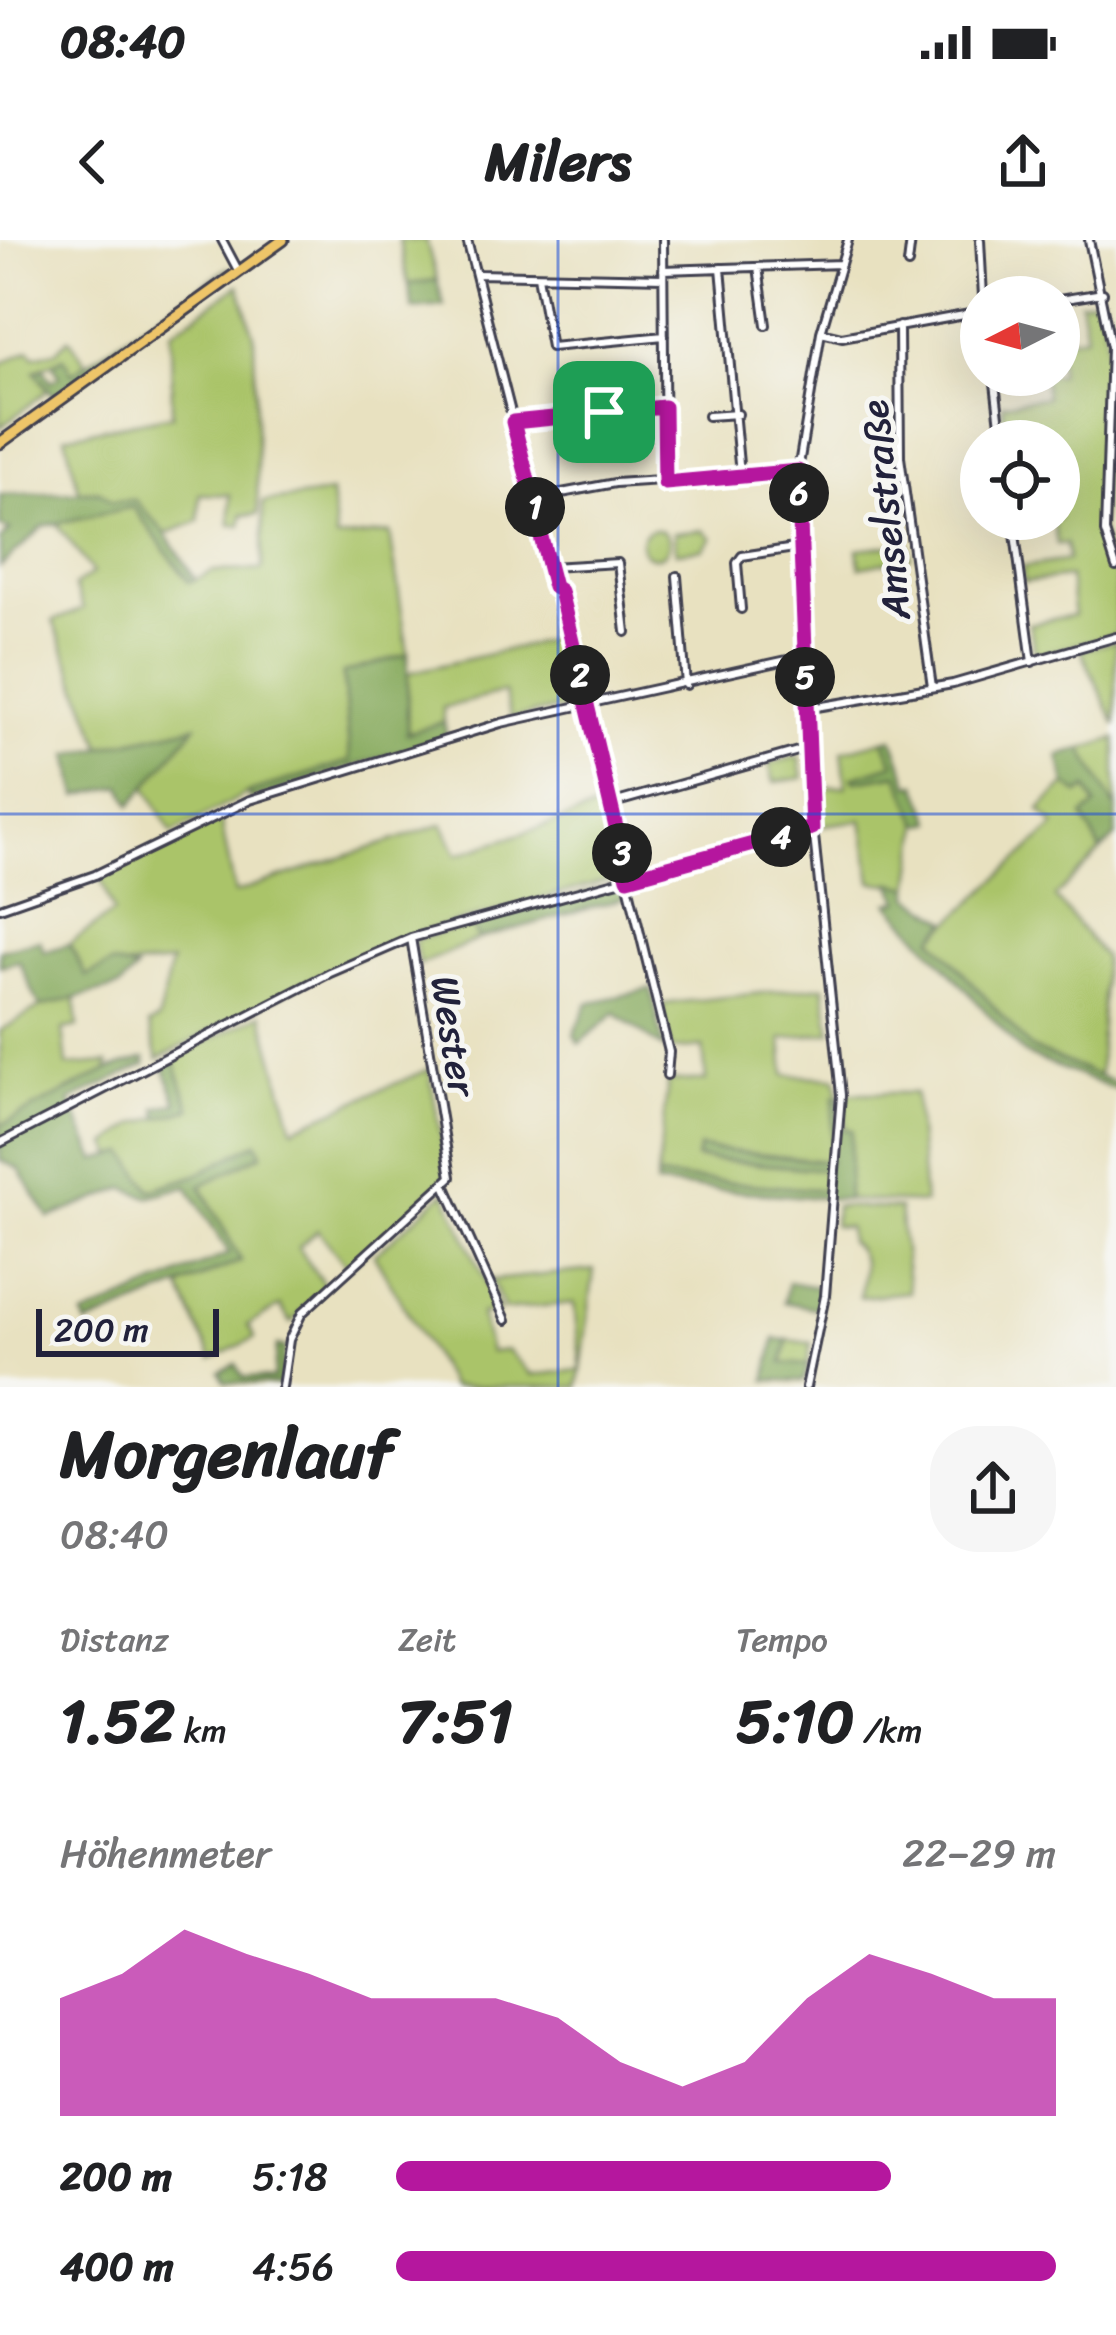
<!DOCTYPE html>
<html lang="de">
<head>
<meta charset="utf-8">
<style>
  body { margin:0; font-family:Sriracha,sans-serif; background:#f6f6f6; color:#202124; height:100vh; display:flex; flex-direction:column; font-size:45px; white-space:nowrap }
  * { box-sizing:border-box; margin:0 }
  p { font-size:39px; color:#757577 }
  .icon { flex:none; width:66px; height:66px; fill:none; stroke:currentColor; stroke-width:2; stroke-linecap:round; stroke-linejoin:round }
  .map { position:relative; height:1147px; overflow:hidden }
  .drawer { display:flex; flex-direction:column; background:#fff; flex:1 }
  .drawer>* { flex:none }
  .needle { width:78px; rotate:264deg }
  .tools { position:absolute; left:960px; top:36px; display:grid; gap:24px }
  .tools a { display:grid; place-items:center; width:120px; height:120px; border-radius:50%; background:#fff; box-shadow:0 12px 48px #0002; font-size:60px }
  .scale { position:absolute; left:36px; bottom:30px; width:183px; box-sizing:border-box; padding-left:12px; border:6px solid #22223b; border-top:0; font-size:33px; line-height:42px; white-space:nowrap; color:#22223b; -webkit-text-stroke:9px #f6f6f2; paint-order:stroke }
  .pin { position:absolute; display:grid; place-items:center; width:102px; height:102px; color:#fff; margin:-51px; border-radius:24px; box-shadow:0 6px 18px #0006 }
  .km { position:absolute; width:60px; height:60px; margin:-30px; border-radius:50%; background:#222; color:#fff; font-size:33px; line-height:60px; text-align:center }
  .round { display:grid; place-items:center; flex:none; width:126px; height:126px; border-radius:48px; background:#f6f6f6 }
  .summary { display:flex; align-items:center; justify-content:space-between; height:204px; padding:0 60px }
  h1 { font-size:66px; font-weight:800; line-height:90px }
  .figures { display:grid; grid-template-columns:repeat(3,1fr); gap:18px; height:204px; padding:12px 60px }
  .figures div { display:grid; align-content:center }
  .figures b { font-size:60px; font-weight:800 }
  .figures small { font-size:33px; font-weight:400 }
  .figures p { font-size:33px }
  .chart { height:336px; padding:24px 60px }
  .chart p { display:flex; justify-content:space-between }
  .chart svg { width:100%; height:216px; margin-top:12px; fill:#b5179e; opacity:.7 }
  ul { padding:0 60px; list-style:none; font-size:39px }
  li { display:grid; grid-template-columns:192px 144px 1fr; align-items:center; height:90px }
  li i { height:30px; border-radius:15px; background:#b5179e }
  .status { display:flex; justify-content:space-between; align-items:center; height:84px; padding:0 60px; background:#fff; direction:ltr }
  .status svg { height:33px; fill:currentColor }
  header { display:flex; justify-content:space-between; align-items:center; height:156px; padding:0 60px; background:#fff; font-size:54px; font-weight:800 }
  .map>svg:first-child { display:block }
</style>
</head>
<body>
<div class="status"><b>08:40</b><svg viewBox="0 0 49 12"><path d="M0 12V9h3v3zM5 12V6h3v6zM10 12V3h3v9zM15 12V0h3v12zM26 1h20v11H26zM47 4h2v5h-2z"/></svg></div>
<header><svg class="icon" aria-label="back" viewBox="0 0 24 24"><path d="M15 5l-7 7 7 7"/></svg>Milers<svg class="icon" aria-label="share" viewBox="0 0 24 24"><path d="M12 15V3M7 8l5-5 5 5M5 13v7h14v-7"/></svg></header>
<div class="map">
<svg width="1116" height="1147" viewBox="0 0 1116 1147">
  <rect width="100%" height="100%" fill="#f6f6f2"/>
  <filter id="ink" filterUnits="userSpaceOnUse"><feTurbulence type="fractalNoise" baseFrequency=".00833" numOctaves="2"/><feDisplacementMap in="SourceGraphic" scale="24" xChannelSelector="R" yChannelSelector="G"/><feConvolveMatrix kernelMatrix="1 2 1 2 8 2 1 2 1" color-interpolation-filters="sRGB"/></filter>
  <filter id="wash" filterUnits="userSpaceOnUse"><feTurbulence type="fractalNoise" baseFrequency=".004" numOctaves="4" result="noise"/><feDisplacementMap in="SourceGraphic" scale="48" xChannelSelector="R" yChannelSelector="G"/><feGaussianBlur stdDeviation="2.7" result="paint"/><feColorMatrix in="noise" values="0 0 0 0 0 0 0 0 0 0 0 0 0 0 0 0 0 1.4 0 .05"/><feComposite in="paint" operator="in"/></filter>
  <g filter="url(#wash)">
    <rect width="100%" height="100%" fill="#e8e1c0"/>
    <path fill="#aac469" stroke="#667352" stroke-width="3" d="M399 0H426L437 40 408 44Z
      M239 45 254 95 258 274 242 275 241 285H230V255L200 254 199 281 166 294 135 261H111L100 251H79L65 196 172 175 171 92Z
      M1101 58 1107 106 1101 290 1116 336V394L1036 415 1029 384 1074 375 1069 337 1024 342 1022 327 1068 320 1066 304H1057L1053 279H1059V201L1050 196 1005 201 1002 164 1046 157 1043 135H1059V100L1086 95 1080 61Z
      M69 98 86 123 71 134 63 118 35 131 48 150 0 188V124L30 110 34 116 57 111Z
      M331 253 336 299 390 293 408 414 343 434 350 521 248 553 172 593 146 547 194 487 102 507 53 381 83 369 74 346 93 333 56 283 133 267 189 342 214 331 262 330 263 262Z
      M641 303a14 14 0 1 1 28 0a14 14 0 1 1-28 0Z
      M703 290 712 298 703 309 676 312 674 293Z
      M909 303 911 317 860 327 858 309Z
      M562 397 579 465 511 478 504 452 443 468 444 482 407 494 408 433Z
      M1116 401V485L1081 410Z
      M1116 498V569L1082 509Z
      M884 500 895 524 853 537 855 541 899 534 920 585 911 647 872 642 862 580 816 586 813 548 846 546 842 511Z
      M799 516 803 538 774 542 769 524Z
      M1066 544 1079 554 1086 547 1097 567 1084 577 1101 611 1055 657 1104 717 1099 836 1030 808 933 698 1055 586 1040 570Z
      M607 565 624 636 408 696 328 730 158 819 149 785 158 780 171 722C140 729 114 723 86 737L69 704 114 672 100 637 220 577 235 653 443 584 457 615Z
      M470 685 479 699 419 725 414 700Z
      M824 746 831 792 782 799 785 835 836 838 839 856 830 922 700 908 697 919 828 930 824 950 657 937 668 841H706L703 807 671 810 662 764Z
      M75 756 78 787 63 790 67 826 108 823V830L0 886V791L40 767Z
      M262 774 293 888 429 829 448 936 348 1028 318 990 298 1008 325 1046 291 1083 280 1066 248 1085 255 1098 212 1119 180 1047 241 1021 201 945 262 914 256 903 194 936 151 950 126 914 114 916 108 905 135 884 190 869 173 818Z
      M846 853H915L924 963 847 960 852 891 845 890Z
      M445 952 499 1071 481 1074 490 1112 507 1110 532 1135 581 1130 574 1063 505 1070 491 1040 594 1030 581 1131 578 1147H451L374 1015Z
      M835 966 899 969 909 1052 860 1057C861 1039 870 1016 849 1001L848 987 834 986Z
      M788 1100 811 1103 808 1125 783 1124Z"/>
    <path fill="#87aa5d" stroke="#54664c" stroke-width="3" d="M230 27 54 156 35 132 44 129 51 141 59 136 53 123 64 118 72 133Z
      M437 40 444 66 413 69 408 44Z
      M100 251 111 261 135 260 166 294 195 339 189 342 133 267 44 286 0 327V300L10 290 0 287V255Z
      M408 414 407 493 444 482 447 496 250 560 248 553 350 521 343 433Z
      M196 486 131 565 122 546 78 556 69 515Z
      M893 498 910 545 917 544 933 582 920 585 898 534 855 541 852 537 894 524 884 500Z
      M1082 509 1116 569V596L1101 611 1083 576 1096 566 1087 548 1079 554 1066 544 1059 516Z
      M625 642 629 657 479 699 470 685Z
      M892 643 911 647 910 656 948 681 933 698 1030 808 1116 843V850L1024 814 889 663 900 661Z
      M40 700 44 712 69 704 86 736 112 724 136 730 120 747 40 767 19 721 0 726V710Z
      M651 749 664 809 615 773 579 804 574 795 588 763Z
      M145 818 146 824 70 861 96 920 126 913 151 950 194 936 257 902 262 914 201 946 241 1021 87 1085 83 1077 229 1013 187 946 148 957 125 948 49 978 19 929 0 920V886L108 830Z
      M173 818 191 869 159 878 157 868 177 863 163 824Z
      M834 856H839V888L852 890 847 960 656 945 657 937 824 950 827 930 696 918 699 908 830 922Z
      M788 1042 822 1048 819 1069 784 1062Z
      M775 1099 788 1100 783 1123 808 1125 804 1141 766 1140Z
      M277 1106 285 1108 280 1145 225 1142 220 1132 236 1124 243 1137 273 1139Z"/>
  </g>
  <g filter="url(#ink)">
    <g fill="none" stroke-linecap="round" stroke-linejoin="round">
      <g stroke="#403f4f" stroke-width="12">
        <path id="minor" d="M222 0 239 32
          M467 0 530 247 540 257
          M663 0 665 243
          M980 0 983 57
          M1089 0 1111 107 1105 292 1116 327
          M908 24 911 0
          M758 27 766 85
          M721 28 740 235
          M663 30 841 24
          M478 34 663 38
          M538 36 551 107 664 96
          M1059 60 1103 53
          M899 86 900 217 932 447
          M821 92 842 97 981 72
          M994 135 1002 201
          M708 176 738 174
          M513 182 664 167
          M540 257 535 274 576 417 574 424 669 812 667 835
          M540 257 615 243 798 231
          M1013 279 1032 422
          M550 327 618 323 626 392
          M677 336 686 445
          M741 369 737 323 742 316 801 307
          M805 469 953 444 1116 397
          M610 564 805 509
          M0 668 95 635 250 560 501 483 805 416
          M0 903 330 733 411 698 812 588
          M446 947 506 1080
          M282 1147 289 1100 302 1073 451 937 411 698
          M806 1147 825 1056 841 855 805 509 798 231 821 92 848 0"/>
      </g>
      <g stroke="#403f4f" stroke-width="15">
        <path id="major" d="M0 203 283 0"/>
      </g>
      <use href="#minor" stroke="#fff" stroke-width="6"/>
      <use href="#major" stroke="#eec569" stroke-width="9"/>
    </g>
  </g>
  <g fill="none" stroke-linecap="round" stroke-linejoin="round" filter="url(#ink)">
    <g stroke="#fff" stroke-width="24">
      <path id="route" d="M664 167 665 243 798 231 812 588 628 638 560 351 554 347 535 274 540 256 530 248 513 182Z"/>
    </g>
    <use href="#route" stroke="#b5179e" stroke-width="15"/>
  </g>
  <path fill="none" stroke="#1d4ed8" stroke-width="3" stroke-opacity="0.55" d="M558 0V1147M0 574H1116"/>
  <g text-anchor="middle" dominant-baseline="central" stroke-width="10" stroke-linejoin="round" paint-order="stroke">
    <g font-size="39" fill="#22223b" stroke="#f6f6f2">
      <text transform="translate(885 270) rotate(-96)">Amselstraße</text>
      <text transform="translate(454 796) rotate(81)">Wester</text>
    </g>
  </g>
</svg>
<div class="tools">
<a><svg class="needle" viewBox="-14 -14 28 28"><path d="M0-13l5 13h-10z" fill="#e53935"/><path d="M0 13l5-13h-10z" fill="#757577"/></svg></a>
<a><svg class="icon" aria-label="locate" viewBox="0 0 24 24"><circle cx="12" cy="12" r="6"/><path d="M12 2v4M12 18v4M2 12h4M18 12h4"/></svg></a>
</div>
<div class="scale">200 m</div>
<div class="pin" style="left:604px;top:172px;background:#1e9e55"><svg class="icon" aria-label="arrive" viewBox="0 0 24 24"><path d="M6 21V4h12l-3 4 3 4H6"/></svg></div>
<b class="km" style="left:535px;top:267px">1</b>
<b class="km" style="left:580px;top:435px">2</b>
<b class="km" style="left:622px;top:613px">3</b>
<b class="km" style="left:781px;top:597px">4</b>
<b class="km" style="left:805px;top:437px">5</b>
<b class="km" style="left:799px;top:253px">6</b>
</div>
<section class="drawer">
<div class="summary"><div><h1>Morgenlauf</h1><p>08:40</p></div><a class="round"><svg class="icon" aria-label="share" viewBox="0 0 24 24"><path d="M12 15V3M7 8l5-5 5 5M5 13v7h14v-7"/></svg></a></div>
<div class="figures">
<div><p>Distanz</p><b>1.52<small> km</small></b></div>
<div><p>Zeit</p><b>7:51</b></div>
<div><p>Tempo</p><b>5:10<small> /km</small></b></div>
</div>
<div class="chart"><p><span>Höhenmeter</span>22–29 m</p>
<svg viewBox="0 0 160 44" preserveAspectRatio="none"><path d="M0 44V20L10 15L20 6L30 11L40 15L50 20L60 20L70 20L80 24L90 33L100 38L110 33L120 20L130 11L140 15L150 20L160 20V44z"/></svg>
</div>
<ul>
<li><b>200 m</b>5:18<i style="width:75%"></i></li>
<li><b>400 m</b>4:56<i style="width:100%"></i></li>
</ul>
</section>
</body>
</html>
